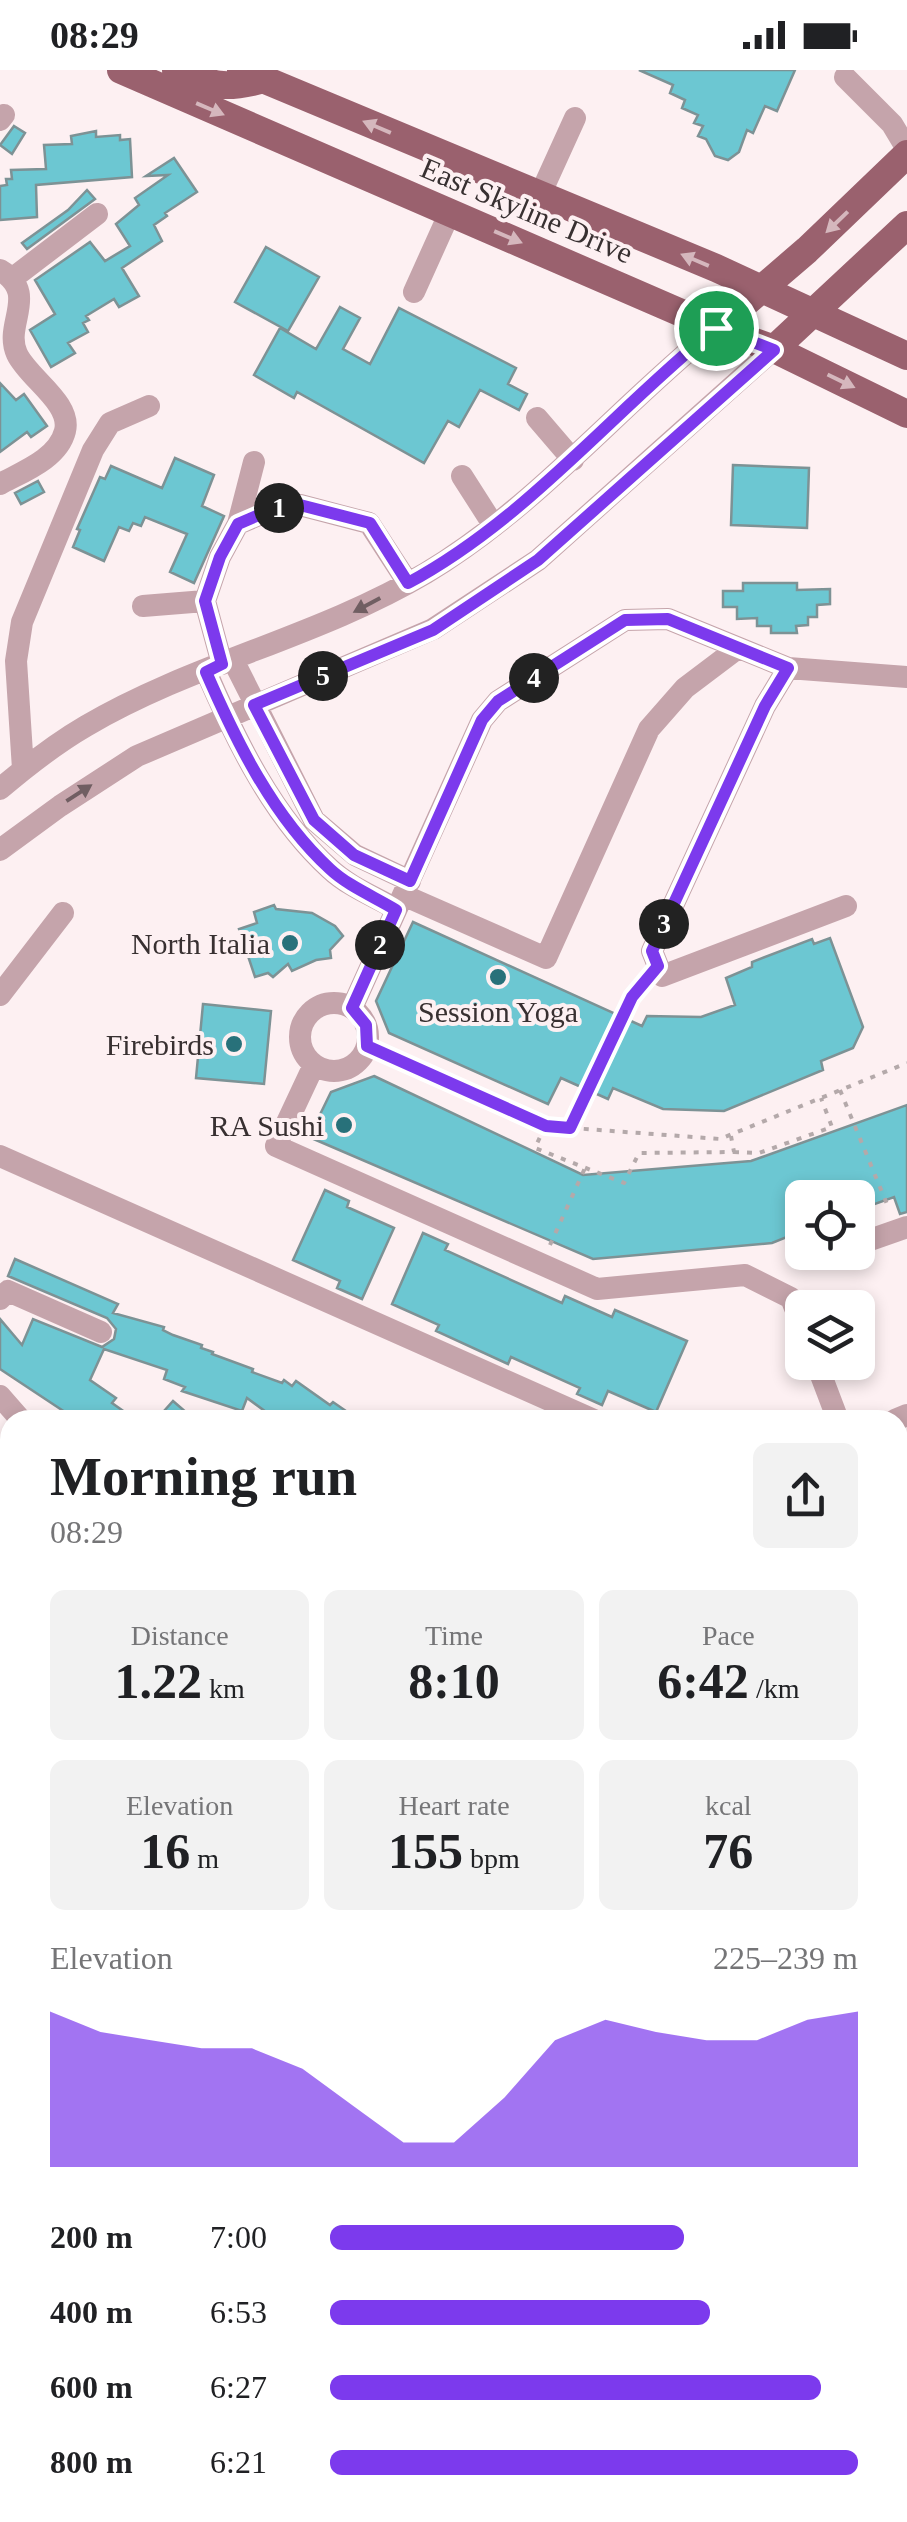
<!DOCTYPE html>
<html lang="en">
<head>
<meta charset="utf-8">
<style>
  body { margin:0; font-family:"Times New Roman",serif; background:#f2f2f2; color:#202124; height:100vh; display:flex; flex-direction:column; font-size:38px; white-space:nowrap }
  * { box-sizing:border-box; margin:0 }
  p { font-size:32px; color:#757577 }
  .icon { flex:none; width:55px; height:55px; fill:none; stroke:currentColor; stroke-width:2; stroke-linecap:round; stroke-linejoin:round }
  .map { position:relative; flex:1; overflow:hidden }
  .side { position:absolute; left:0px; top:1340px; width:908px; height:1112px; display:flex; flex-direction:column; background:#fff; border-radius:30px 30px 0 0; box-shadow:0 5px 15px #0003 }
  .side>* { flex:none }
  .controls { position:absolute; left:785px; top:1110px; display:grid; gap:20px }
  .controls a { display:grid; place-items:center; width:90px; height:90px; border-radius:15px; background:#fff; box-shadow:0 5px 15px #0003; font-size:50px }
  .pin { position:absolute; display:grid; place-items:center; width:85px; height:85px; color:#fff; margin:-42px; border:5px solid #fff; border-radius:50%; box-shadow:0 2px 10px #0007 }
  .km { position:absolute; width:50px; height:50px; margin:-25px; border-radius:50%; background:#222; color:#fff; font-size:28px; line-height:50px; text-align:center }
  .round { display:grid; place-items:center; flex:none; width:105px; height:105px; border-radius:15px; background:#f2f2f2 }
  .summary { display:flex; align-items:center; justify-content:space-between; height:170px; padding:0 50px }
  h1 { font-size:55px; font-weight:700; line-height:75px }
  .stats { display:grid; grid-template-columns:repeat(3,1fr); gap:15px; height:170px; padding:10px 50px }
  .stats div { display:grid; align-content:center; border-radius:15px; background:#f2f2f2; text-align:center }
  .stats b { font-size:50px; font-weight:700 }
  .stats small { font-size:28px; font-weight:400 }
  .stats p { font-size:28px }
  .chart { height:280px; padding:20px 50px }
  .chart p { display:flex; justify-content:space-between }
  .chart svg { width:100%; height:180px; margin-top:10px; fill:#7c3aed; opacity:.7 }
  ul { padding:0 50px; list-style:none; font-size:32px }
  li { display:grid; grid-template-columns:160px 120px 1fr; align-items:center; height:75px }
  li i { height:25px; border-radius:12px; background:#7c3aed }
  .status { display:flex; justify-content:space-between; align-items:center; height:70px; padding:0 50px; background:#fff; direction:ltr }
  .status svg { height:28px; fill:currentColor }
  .map>svg:first-child { display:block }
</style>
</head>
<body>
<div class="status"><b>08:29</b><svg viewBox="0 0 49 12"><path d="M0 12V9h3v3zM5 12V6h3v6zM10 12V3h3v9zM15 12V0h3v12zM26 1h20v11H26zM47 4h2v5h-2z"/></svg></div>
<div class="map">
<svg width="907" height="2452" viewBox="0 0 907 2452">
  <rect width="100%" height="100%" fill="#fdf0f2"/>
  <path fill="#fad7de" d="M0 1765 10 1769V1811L0 1812Z
    M0 2031 10 2036V2087L0 2082Z
    M0 2096 10 2100V2197L0 2193Z"/>
  <g fill="none" stroke-linecap="round" stroke-linejoin="round">
    <path stroke="#b8838e" stroke-width="6" d="M898 1440 907 1442
      M0 1636 10 1635
      M0 1905 10 1883"/>
  </g>
  <path fill="#6cc7d2" stroke="#7d9295" stroke-width="2.5" d="M639 0H795L777 41 765 36 753 63 747 60 739 82 728 90 715 86 706 69 698 66 703 56 694 53 698 45 682 38 685 30 670 23 673 15Z
    M14 56 25 63 12 84 0 75Z
    M96 61V67L120 65V70L130 69 132 107 36 115 37 147 0 150V116L7 115 6 109H12L11 100 46 99 44 75 72 74 71 66Z
    M174 88 197 122 165 143 167 146 154 155 162 171 122 198 139 226 119 237 114 229 86 246 89 250 83 253 88 262 68 273 75 283 51 297 30 260 55 244 35 210 90 172 105 191 130 176 116 154 139 135 135 128 168 105 146 106Z
    M87 120 95 129 27 179 22 173 68 140Z
    M266 177 319 207 288 261 235 232Z
    M340 237 360 248 343 279 370 294 399 238 516 298 508 314 527 324 519 340 480 320 459 357 448 351 424 393 297 322 294 328 254 305 280 258 316 279Z
    M0 313 16 330 24 324 47 356 31 367 27 362 0 382Z
    M175 388 214 405 202 436 224 446 194 513 170 502 187 464 145 447 141 456 133 453 129 461 119 457 104 491 73 477 80 460 77 459 100 407 105 409 111 396 162 418Z
    M733 395 809 398 807 458 731 455Z
    M38 411 44 422 21 434 15 423Z
    M743 513H797V520L830 519V534L817 535V547H808V555L796 556 797 563H771V556H757V548L737 549V537H723V521H743Z
    M274 835 276 839 312 843 335 856 343 866 330 880 331 888 316 890 292 901 288 894 273 907 268 903 255 907 239 859 257 853 254 842Z
    M413 852 642 956 647 946 701 947 735 935 726 908 752 897V892L812 869 814 874 830 868 863 957 853 978 821 991 823 1000 724 1041 663 1039 613 1018 608 1029 561 1008 548 1034 389 963 376 931Z
    M203 934 271 941 264 1014 196 1008Z
    M374 1006 583 1105 751 1091 907 1035V1142L900 1144 894 1127 858 1140V1128H802V1161L772 1173 593 1189 309 1067 331 1022Z
    M325 1120 349 1131 347 1137 394 1158 362 1229 337 1218 340 1211 293 1190Z
    M423 1163 448 1174 445 1180 562 1233 565 1226 612 1247 615 1240 687 1271 656 1342 608 1321 602 1335 577 1324 580 1318 511 1287 508 1294 436 1261 439 1255 392 1234Z
    M15 1189 118 1234 113 1243 164 1257 163 1260 173 1265 202 1275 201 1278 213 1282 212 1284 253 1299 252 1302 282 1313 284 1310 292 1316 296 1311 330 1335 333 1332 359 1350H277L247 1328 242 1341 182 1321 185 1317 164 1309 167 1300 104 1279 90 1310 116 1328 112 1333 136 1350H77L0 1299V1249L22 1275 33 1249 102 1277 114 1269 116 1259 107 1248 8 1206Z
    M173 1331 195 1350H156Z"/>
  <g fill="none" stroke-linecap="round" stroke-linejoin="round">
    <path stroke="#b4a9aa" stroke-width="4" stroke-dasharray="5 8" stroke-linecap="butt" d="M367 976 545 1056 720 1069 907 993
      M840 1020 889 1139
      M545 1056 535 1078 624 1113 639 1083 734 1082 731 1066
      M570 1058 632 927 642 915
      M734 1082 759 1083 832 1057 821 1028
      M550 1175 585 1098
      M898 1495 907 1503"/>
    <path stroke="#c5a4ab" stroke-width="22" d="M845 7 892 54 907 79
      M0 50 4 45
      M540 125 575 48
      M0 200C40 224 3 254 17 284 28 308 72 333 65 361 58 389 22 402 0 414
      M13 208 97 144
      M414 222 450 142
      M537 348 573 390
      M462 406 494 456
      M238 454 275 438 300 435 369 453 408 513
      M143 536 205 531
      M233 590 314 750 355 785 410 811
      M222 594 205 531 220 487 238 454 254 392
      M788 598 765 636 652 881 662 906 846 836
      M206 601C236 671 273 747 330 799 348 816 375 827 396 839
      M23 699 16 591 22 552 93 380 110 353 149 336
      M0 719C27 696 55 674 86 656 193 593 318 567 426 503 536 437 617 338 716 258
      M0 780 60 736 137 686 433 559 538 490 774 279
      M403 825 546 888 649 659 685 618 738 578
      M0 925 63 843
      M300 967a34 34 0 1 1 68 0a34 34 0 1 1-68 0Z
      M352 938 482 650 498 631 625 550 668 549 788 598 907 607
      M314 995 276 1076 597 1219 745 1205 791 1228 802 1256
      M0 1086 594 1350
      M867 1171 907 1157
      M0 1229 8 1221 101 1262
      M816 1292 838 1350
      M0 1326 21 1350
      M895 1350 907 1345
      M0 1493H10
      M898 1535 907 1530
      M0 1708 2 1709
      M898 1956 907 1953
      M898 2327 907 2323
      M0 2391 10 2395
      M119 2442 140 2452
      M52 2452 54 2442
      M232 2452 236 2442"/>
    <path stroke="#9a616e" stroke-width="28" d="M121 0 716 258 774 279 907 344
      M176 0C212 16 225 20 264 9
      M241 0 716 198 907 286
      M716 258 807 180 907 84
      M774 279 907 155"/>
  </g>
  <defs><path id="oneway-solid" d="M-6-.8H1V-3.2L6.5 0L1 3.2V.8H-6Z" transform="scale(2.5)"/></defs>
  <g fill="#d5b7bd">
    <use href="#oneway-solid" transform="translate(210 39) rotate(23)"/>
    <use href="#oneway-solid" transform="translate(377 57) rotate(-157)"/>
    <use href="#oneway-solid" transform="translate(837 152) rotate(136)"/>
    <use href="#oneway-solid" transform="translate(508 167) rotate(23)"/>
    <use href="#oneway-solid" transform="translate(695 190) rotate(-157)"/>
    <use href="#oneway-solid" transform="translate(841 311) rotate(26)"/>
  </g>
  <g fill="#705e62">
    <use href="#oneway-solid" transform="translate(367 535) rotate(152)"/>
    <use href="#oneway-solid" transform="translate(79 723) rotate(-33)"/>
  </g>
  <g fill="none" stroke-linecap="round" stroke-linejoin="round">
    <g stroke="#fff" stroke-width="20">
      <path id="route" d="M716 258 774 280 538 490 433 560 254 635 314 750 354 785 410 811 482 650 498 631 625 550 668 549 788 598 765 636 652 881 658 896 632 927 570 1058 546 1056 367 976 366 955 352 938 396 840C375 827 348 816 330 799 273 747 236 671 206 602L222 594 205 531 220 487 238 454 275 438 300 435 370 453 408 513C527 449 612 342 716 258Z"/>
    </g>
    <use href="#route" stroke="#7c3aed" stroke-width="12"/>
  </g>
  <g fill="#28717a" stroke="#fdf0f2" stroke-width="4">
    <circle cx="290" cy="873" r="10"/>
    <circle cx="498" cy="907" r="10"/>
    <circle cx="234" cy="974" r="10"/>
    <circle cx="344" cy="1055" r="10"/>
  </g>
  <g text-anchor="middle" dominant-baseline="central" stroke-width="8" stroke-linejoin="round" paint-order="stroke">
    <g font-size="30" fill="#383031" stroke="#fdf0f2">
      <text transform="translate(527 140) rotate(23)">East Skyline Drive</text>
    </g>
    <g font-size="30" fill="#383031" stroke="#fdf0f2" text-anchor="end">
      <text x="270" y="873">North Italia</text>
      <text x="498" y="941" text-anchor="middle">Session Yoga</text>
      <text x="214" y="974">Firebirds</text>
      <text x="324" y="1055">RA Sushi</text>
    </g>
  </g>
</svg>
<div class="controls">
<a><svg class="icon" aria-label="locate" viewBox="0 0 24 24"><circle cx="12" cy="12" r="6"/><path d="M12 2v4M12 18v4M2 12h4M18 12h4"/></svg></a>
<a><svg class="icon" aria-label="layers" viewBox="0 0 24 24"><path d="M12 4l9 5-9 5-9-5zM3 14l9 5 9-5"/></svg></a>
</div>
<div class="pin" style="left:716px;top:258px;background:#1e9e55"><svg class="icon" aria-label="arrive" viewBox="0 0 24 24"><path d="M6 21V4h12l-3 4 3 4H6"/></svg></div>
<b class="km" style="left:279px;top:438px">1</b>
<b class="km" style="left:380px;top:875px">2</b>
<b class="km" style="left:664px;top:854px">3</b>
<b class="km" style="left:534px;top:608px">4</b>
<b class="km" style="left:323px;top:606px">5</b>
<section class="side">
<div class="summary"><div><h1>Morning run</h1><p>08:29</p></div><a class="round"><svg class="icon" aria-label="share" viewBox="0 0 24 24"><path d="M12 15V3M7 8l5-5 5 5M5 13v7h14v-7"/></svg></a></div>
<div class="stats">
<div><p>Distance</p><b>1.22<small> km</small></b></div>
<div><p>Time</p><b>8:10</b></div>
<div><p>Pace</p><b>6:42<small> /km</small></b></div>
</div>
<div class="stats">
<div><p>Elevation</p><b>16<small> m</small></b></div>
<div><p>Heart rate</p><b>155<small> bpm</small></b></div>
<div><p>kcal</p><b>76</b></div>
</div>
<div class="chart"><p><span>Elevation</span>225–239 m</p>
<svg viewBox="0 0 160 44" preserveAspectRatio="none"><path d="M0 44V6L10 11L20 13L30 15L40 15L50 20L60 29L70 38L80 38L90 27L100 13L110 8L120 11L130 13L140 13L150 8L160 6V44z"/></svg>
</div>
<ul>
<li><b>200 m</b>7:00<i style="width:67%"></i></li>
<li><b>400 m</b>6:53<i style="width:72%"></i></li>
<li><b>600 m</b>6:27<i style="width:93%"></i></li>
<li><b>800 m</b>6:21<i style="width:100%"></i></li>
</ul>
</section>
</div>
</body>
</html>
